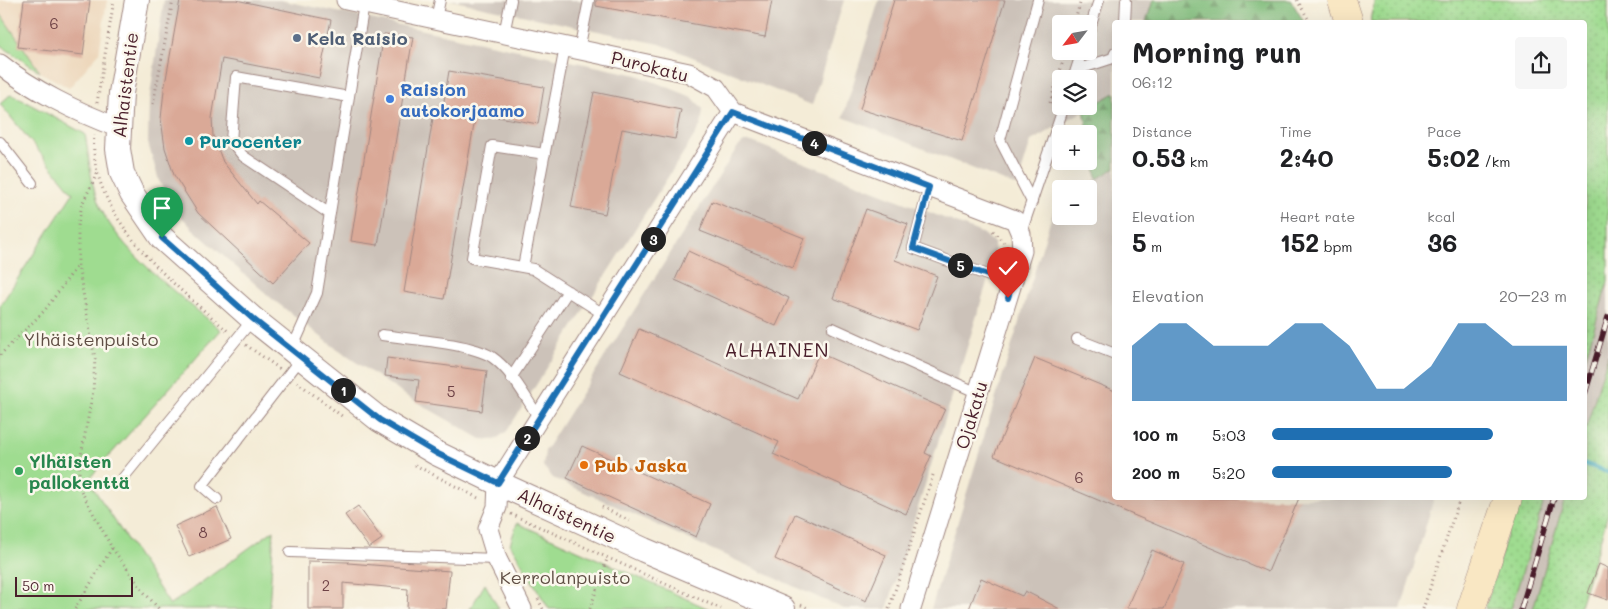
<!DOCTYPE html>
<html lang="en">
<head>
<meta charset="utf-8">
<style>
  body { margin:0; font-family:Mali,sans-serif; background:#f6f6f6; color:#202124; height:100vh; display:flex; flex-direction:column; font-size:19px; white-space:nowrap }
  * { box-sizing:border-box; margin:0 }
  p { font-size:16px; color:#757577 }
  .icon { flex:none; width:28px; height:28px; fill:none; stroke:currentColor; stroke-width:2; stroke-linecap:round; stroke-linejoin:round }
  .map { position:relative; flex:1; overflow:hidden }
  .sheet { position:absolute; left:1112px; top:20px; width:475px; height:480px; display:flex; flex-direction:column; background:#fff; border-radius:5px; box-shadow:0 5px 20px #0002 }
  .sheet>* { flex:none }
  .needle { width:32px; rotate:239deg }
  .buttons { position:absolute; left:1052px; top:15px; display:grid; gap:10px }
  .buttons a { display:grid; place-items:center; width:45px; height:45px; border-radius:5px; background:#fff; box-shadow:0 5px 20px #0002; font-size:25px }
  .scale { position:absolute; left:15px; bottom:12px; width:118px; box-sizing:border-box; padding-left:5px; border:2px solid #4a1f2b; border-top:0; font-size:14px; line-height:18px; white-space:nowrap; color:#4a1f2b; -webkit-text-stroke:4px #fbf7ec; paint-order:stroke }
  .pin { position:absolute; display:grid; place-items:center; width:42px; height:42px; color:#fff; margin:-51px -21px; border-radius:50% 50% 50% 0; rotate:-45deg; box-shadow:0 0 5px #0007 }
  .pin .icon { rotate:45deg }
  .km { position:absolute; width:25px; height:25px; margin:-12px; border-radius:50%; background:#222; color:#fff; font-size:14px; line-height:25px; text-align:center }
  .round { display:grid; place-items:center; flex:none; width:52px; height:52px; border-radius:5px; background:#f6f6f6 }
  .overview { display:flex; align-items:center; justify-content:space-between; height:85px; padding:0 20px }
  h1 { font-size:28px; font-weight:800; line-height:38px }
  .metrics { display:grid; grid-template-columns:repeat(3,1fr); gap:8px; height:85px; padding:5px 20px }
  .metrics div { display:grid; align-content:center }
  .metrics b { font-size:25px; font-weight:800 }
  .metrics small { font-size:14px; font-weight:400 }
  .metrics p { font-size:14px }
  .chart { height:140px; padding:10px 20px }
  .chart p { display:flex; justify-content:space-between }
  .chart svg { width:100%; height:90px; margin-top:5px; fill:#1f6fb2; opacity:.7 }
  ul { padding:0 20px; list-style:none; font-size:16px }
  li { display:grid; grid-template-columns:80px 60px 1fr; align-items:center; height:38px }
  li i { height:12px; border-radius:6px; background:#1f6fb2 }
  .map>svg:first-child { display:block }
</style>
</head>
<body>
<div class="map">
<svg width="1608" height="609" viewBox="0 0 1608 609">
  <defs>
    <pattern id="grass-dots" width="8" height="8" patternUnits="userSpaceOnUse" patternTransform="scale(1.25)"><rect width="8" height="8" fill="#9fdc90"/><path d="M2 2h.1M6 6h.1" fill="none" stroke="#8abc7c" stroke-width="1.8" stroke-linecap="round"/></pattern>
    <pattern id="forest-firs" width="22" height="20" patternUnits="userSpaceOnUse" patternTransform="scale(1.25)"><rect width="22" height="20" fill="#7fbc7a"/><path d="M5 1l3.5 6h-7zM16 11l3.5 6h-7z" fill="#6a9864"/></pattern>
  </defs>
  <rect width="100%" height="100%" fill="#fbf7ec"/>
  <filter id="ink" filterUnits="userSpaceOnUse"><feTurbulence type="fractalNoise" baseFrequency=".02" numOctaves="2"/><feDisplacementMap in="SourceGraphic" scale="10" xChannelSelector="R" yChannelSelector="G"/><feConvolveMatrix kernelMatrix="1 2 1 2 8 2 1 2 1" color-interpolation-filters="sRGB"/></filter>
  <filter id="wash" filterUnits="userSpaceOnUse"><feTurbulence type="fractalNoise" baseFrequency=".0096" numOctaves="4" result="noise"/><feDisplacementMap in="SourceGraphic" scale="20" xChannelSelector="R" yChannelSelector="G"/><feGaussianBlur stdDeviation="1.12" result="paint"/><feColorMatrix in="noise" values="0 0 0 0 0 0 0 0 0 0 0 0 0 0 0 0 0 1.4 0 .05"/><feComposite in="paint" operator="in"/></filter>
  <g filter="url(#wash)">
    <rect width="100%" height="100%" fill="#f4ecd7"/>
    <path fill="#edd7bb" d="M0 0H107L99 53 69 88 40 72 0 13Z"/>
    <path fill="#ccc2b9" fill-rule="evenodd" d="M164 0H280L637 75 692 97 703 109 701 125 507 431 495 440 481 439 408 397 338 350 271 298 193 229 179 214 159 181 148 143 149 102Z
      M450 0H844L812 105 660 44Z
      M879 0H1153L1146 22H1115V93L1031 141 1017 186 843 117ZM1061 24H1089V51H1061ZM1061 79H1089V106H1061Z
      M744 142H752L984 234 994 243 995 256 887 609H844L553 478 543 466 545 451 737 148Z
      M1115 168V498H1434L1401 609H931L1056 202 1061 199V216H1089V189H1079Z
      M1608 281V354L1585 431V360Z
      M1545 498H1565L1533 609H1511Z"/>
    <path fill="url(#grass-dots)" stroke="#747e5e" d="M1374 0H1608V281L1585 360V22H1371C1369 14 1375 9 1374 0Z
      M1608 355V513L1605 524 1579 609H1533L1565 498H1585V431Z
      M1518 498H1545L1511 609H1485Z"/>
    <path fill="url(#forest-firs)" stroke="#646e52" d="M1153 0H1291L1304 22H1146Z
      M1115 93V168L1097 179 1084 110Z"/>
    <path fill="#9fdc90" stroke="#747e5e" d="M0 13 40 72 0 45Z
      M11 94 85 134C89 155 90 179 97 199 113 247 182 297 221 330L88 480 170 605 274 530 269 609H0V306L73 193 0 104Z
      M517 523 709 609H549L510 544Z
      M485 584 499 609H470Z"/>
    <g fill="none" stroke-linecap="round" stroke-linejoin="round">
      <path stroke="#40acbf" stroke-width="5" d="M1585 464 1608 472"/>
    </g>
    <g id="blocks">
      <path fill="#daa997" d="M24 0H90L83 55 18 47Z
        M180 0H236L331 20 319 78 222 59 212 118 213 136 223 162 257 204 259 201 309 243 273 283 198 213 174 175 165 148 161 119 164 90Z
        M596 0H772L765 37 596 6Z
        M894 0H1005L962 141 860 109Z
        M384 34 413 37 378 245 351 241Z
        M449 71 544 87 538 124 476 113 444 299 404 292 435 106 443 107Z
        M594 92 681 110 675 139 622 129 605 214 571 207Z
        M712 201 804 238 793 268 700 231Z
        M866 209 908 224 895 260 937 276 917 330 833 298Z
        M688 251 789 298 776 326 675 280Z
        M639 329 798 399 819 353 945 409 925 453 931 456 906 514 773 454 779 442 620 372Z
        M387 358 487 371 482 411 416 402 419 380 385 376Z
        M1035 358 1115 391V498H1299L1268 572 994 456Z
        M582 446 710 504 696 537 567 478Z
        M358 506 382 539 369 548 345 515Z
        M217 507 231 539 189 557 175 526Z
        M795 514 886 555 866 601 775 559Z
        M1152 550 1184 564 1164 609H1126Z
        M308 561 349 562 348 563 450 571 446 609H407L408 589 343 583V609H308Z
        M1599 564 1608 568V600L1588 593Z
        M981 578 1022 596 1025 591 1060 609H969Z"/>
    </g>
  </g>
  <g filter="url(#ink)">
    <use href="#blocks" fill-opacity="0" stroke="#9f8681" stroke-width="1"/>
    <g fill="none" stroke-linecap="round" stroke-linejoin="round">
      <g stroke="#9f8681" stroke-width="12">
        <path id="service" d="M436 19 440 0
          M1125 22 1126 0
          M1089 31 1099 0
          M504 34 511 0
          M579 50 589 0
          M1076 70 1113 58 1115 53
          M1073 79 1082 51
          M0 142 32 183
          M545 154 492 146 472 258 533 269 605 315
          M929 187 913 248 1012 284
          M1032 202 1000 140 1038 0
          M330 214 243 156 231 141 236 77 349 97
          M1021 233 1064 106
          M523 267 565 47
          M833 328 978 393
          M382 335C409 339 470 343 492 357 512 371 526 398 539 418
          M1077 339 1115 354
          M292 349 317 293 364 4
          M511 378 568 291
          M119 483 253 319
          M217 499 202 486 302 357
          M290 552 497 559"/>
      </g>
      <g stroke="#9f8681" stroke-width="21">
        <path id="minor" d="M346 0 689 73 716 88 733 112 1015 220 1021 234 1022 251 911 609
          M0 64C32 90 79 113 117 127
          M522 609 497 559 488 529 497 507 498 483 733 112"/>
      </g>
      <g stroke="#9f8681" stroke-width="26">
        <path id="tertiary" d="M137 0 121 93 118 149 122 173 132 194 162 238 253 319 380 420 436 453 498 483 644 550 783 609"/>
      </g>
      <g stroke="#9f8681" stroke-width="29">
        <path id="secondary" d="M1342 0 1349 22
          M1471 609 1508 498"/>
      </g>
      <path stroke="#9f8681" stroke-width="3" stroke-dasharray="1 4" stroke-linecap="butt" d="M1297 0 1310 22
        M1074 24 1081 0
        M97 103 114 0
        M1050 103 1066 51
        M153 104 173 0
        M94 134C87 216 174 285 229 332
        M993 231 1004 243
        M246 345 280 369
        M0 355 45 310 77 266
        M297 382 343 417
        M415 465 480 499
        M602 507 632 522
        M511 514 721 609
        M112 548 144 592 159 609
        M538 599 543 609
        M801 605 810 609
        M75 609 112 548 78 485 80 461 93 391 95 359 78 265V226L82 204 98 172
        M590 609 607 559
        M889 609 934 472
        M1423 609 1460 498"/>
      <use href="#service" stroke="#fff" stroke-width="10"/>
      <use href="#minor" stroke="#fff" stroke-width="19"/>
      <use href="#tertiary" stroke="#fff" stroke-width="24"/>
      <use href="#secondary" stroke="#f9e7c3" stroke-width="28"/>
      <g stroke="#4a1f2b" stroke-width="5.5">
        <path id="rail" d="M1585 394 1608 317
          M1521 609 1554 498"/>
      </g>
      <use href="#rail" stroke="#fbf7ec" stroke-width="4" stroke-dasharray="11" stroke-linecap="butt"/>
    </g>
  </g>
  <g fill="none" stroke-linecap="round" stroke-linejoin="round" filter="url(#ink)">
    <g stroke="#fff" stroke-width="10">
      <path id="route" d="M162 238 253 319 380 420 436 453 498 483 733 112 929 187 913 248 1012 284 1008 298"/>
    </g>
    <use href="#route" stroke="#1f6fb2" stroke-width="6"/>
  </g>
  <circle fill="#5c6f8a" stroke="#fbf7ec" stroke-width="2" cx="297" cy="38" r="5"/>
  <circle fill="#3f7fe0" stroke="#fbf7ec" stroke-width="2" cx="390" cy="99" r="5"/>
  <circle fill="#0f9aa8" stroke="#fbf7ec" stroke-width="2" cx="189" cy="141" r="5"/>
  <circle fill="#e8710a" stroke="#fbf7ec" stroke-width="2" cx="584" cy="465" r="5"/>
  <circle fill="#2e9e5b" stroke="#fbf7ec" stroke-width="2" cx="19" cy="471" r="5"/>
  <g text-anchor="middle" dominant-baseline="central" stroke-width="5" stroke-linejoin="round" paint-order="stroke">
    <g font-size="15" fill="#6e4246">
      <text x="54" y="23">6</text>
      <text x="451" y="391">5</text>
      <text x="1079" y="477">6</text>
      <text x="203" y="532">8</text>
      <text x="326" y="585">2</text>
    </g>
    <g font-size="18" font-weight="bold" fill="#4e5e75" stroke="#fbf7ec" text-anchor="start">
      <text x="307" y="38">Kela Raisio</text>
    </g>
    <g font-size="18" fill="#4a1f2b" stroke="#fbf7ec">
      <text transform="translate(650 66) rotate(14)">Purokatu</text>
      <text transform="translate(125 85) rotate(-83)">Alhaistentie</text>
      <text transform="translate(971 415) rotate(-73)">Ojakatu</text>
      <text transform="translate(567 515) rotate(25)">Alhaistentie</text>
    </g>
    <g font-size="18" font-weight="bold" fill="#366cbe" stroke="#fbf7ec" text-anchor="start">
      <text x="400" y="89">Raision<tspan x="400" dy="21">autokorjaamo</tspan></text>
    </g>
    <g font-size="18" font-weight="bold" fill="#0d838f" stroke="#fbf7ec" text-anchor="start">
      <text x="199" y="141">Purocenter</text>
    </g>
    <g font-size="18" fill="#5f4e44" stroke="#fbf7ec">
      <text x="91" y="339">Ylhäistenpuisto</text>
      <text x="565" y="577">Kerrolanpuisto</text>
    </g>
    <g font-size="18" font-weight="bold" fill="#27864d" stroke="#fbf7ec" text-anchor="start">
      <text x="29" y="461">Ylhäisten<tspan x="29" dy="21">pallokenttä</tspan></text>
    </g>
    <g font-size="18" font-weight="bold" fill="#c56008" stroke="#fbf7ec" text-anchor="start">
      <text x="594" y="465">Pub Jaska</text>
    </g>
    <g font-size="19" letter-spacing="1" fill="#4a1f2b" stroke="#fbf7ec">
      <text x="777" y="349">ALHAINEN</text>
    </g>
  </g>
</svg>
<div class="buttons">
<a><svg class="needle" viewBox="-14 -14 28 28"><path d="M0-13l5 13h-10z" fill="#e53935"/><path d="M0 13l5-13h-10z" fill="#757577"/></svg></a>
<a><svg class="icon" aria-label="layers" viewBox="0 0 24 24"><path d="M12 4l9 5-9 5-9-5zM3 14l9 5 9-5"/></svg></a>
<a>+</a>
<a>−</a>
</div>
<div class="scale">50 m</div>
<div class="pin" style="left:162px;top:238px;background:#1e9e55"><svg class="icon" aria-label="arrive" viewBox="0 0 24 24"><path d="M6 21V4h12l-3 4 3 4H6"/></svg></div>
<div class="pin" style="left:1008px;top:298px;background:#d93025"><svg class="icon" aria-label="check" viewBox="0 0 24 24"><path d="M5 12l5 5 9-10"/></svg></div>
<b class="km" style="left:343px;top:390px">1</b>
<b class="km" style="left:527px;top:438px">2</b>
<b class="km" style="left:653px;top:239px">3</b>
<b class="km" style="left:814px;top:143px">4</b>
<b class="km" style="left:960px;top:265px">5</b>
<section class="sheet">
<div class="overview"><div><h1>Morning run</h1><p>06:12</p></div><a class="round"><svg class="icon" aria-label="share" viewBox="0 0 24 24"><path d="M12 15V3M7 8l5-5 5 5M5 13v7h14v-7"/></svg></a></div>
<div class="metrics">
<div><p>Distance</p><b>0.53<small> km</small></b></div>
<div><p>Time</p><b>2:40</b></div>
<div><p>Pace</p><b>5:02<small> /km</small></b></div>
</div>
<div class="metrics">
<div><p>Elevation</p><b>5<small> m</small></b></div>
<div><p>Heart rate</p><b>152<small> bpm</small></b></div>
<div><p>kcal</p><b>36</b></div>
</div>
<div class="chart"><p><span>Elevation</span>20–23 m</p>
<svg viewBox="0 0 160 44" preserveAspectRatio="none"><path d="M0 44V17L10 6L20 6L30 17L40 17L50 17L60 6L70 6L80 17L90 38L100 38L110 27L120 6L130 6L140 17L150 17L160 17V44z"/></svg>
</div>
<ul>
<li><b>100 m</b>5:03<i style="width:75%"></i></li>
<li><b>200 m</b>5:20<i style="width:61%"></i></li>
</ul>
</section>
</div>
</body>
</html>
